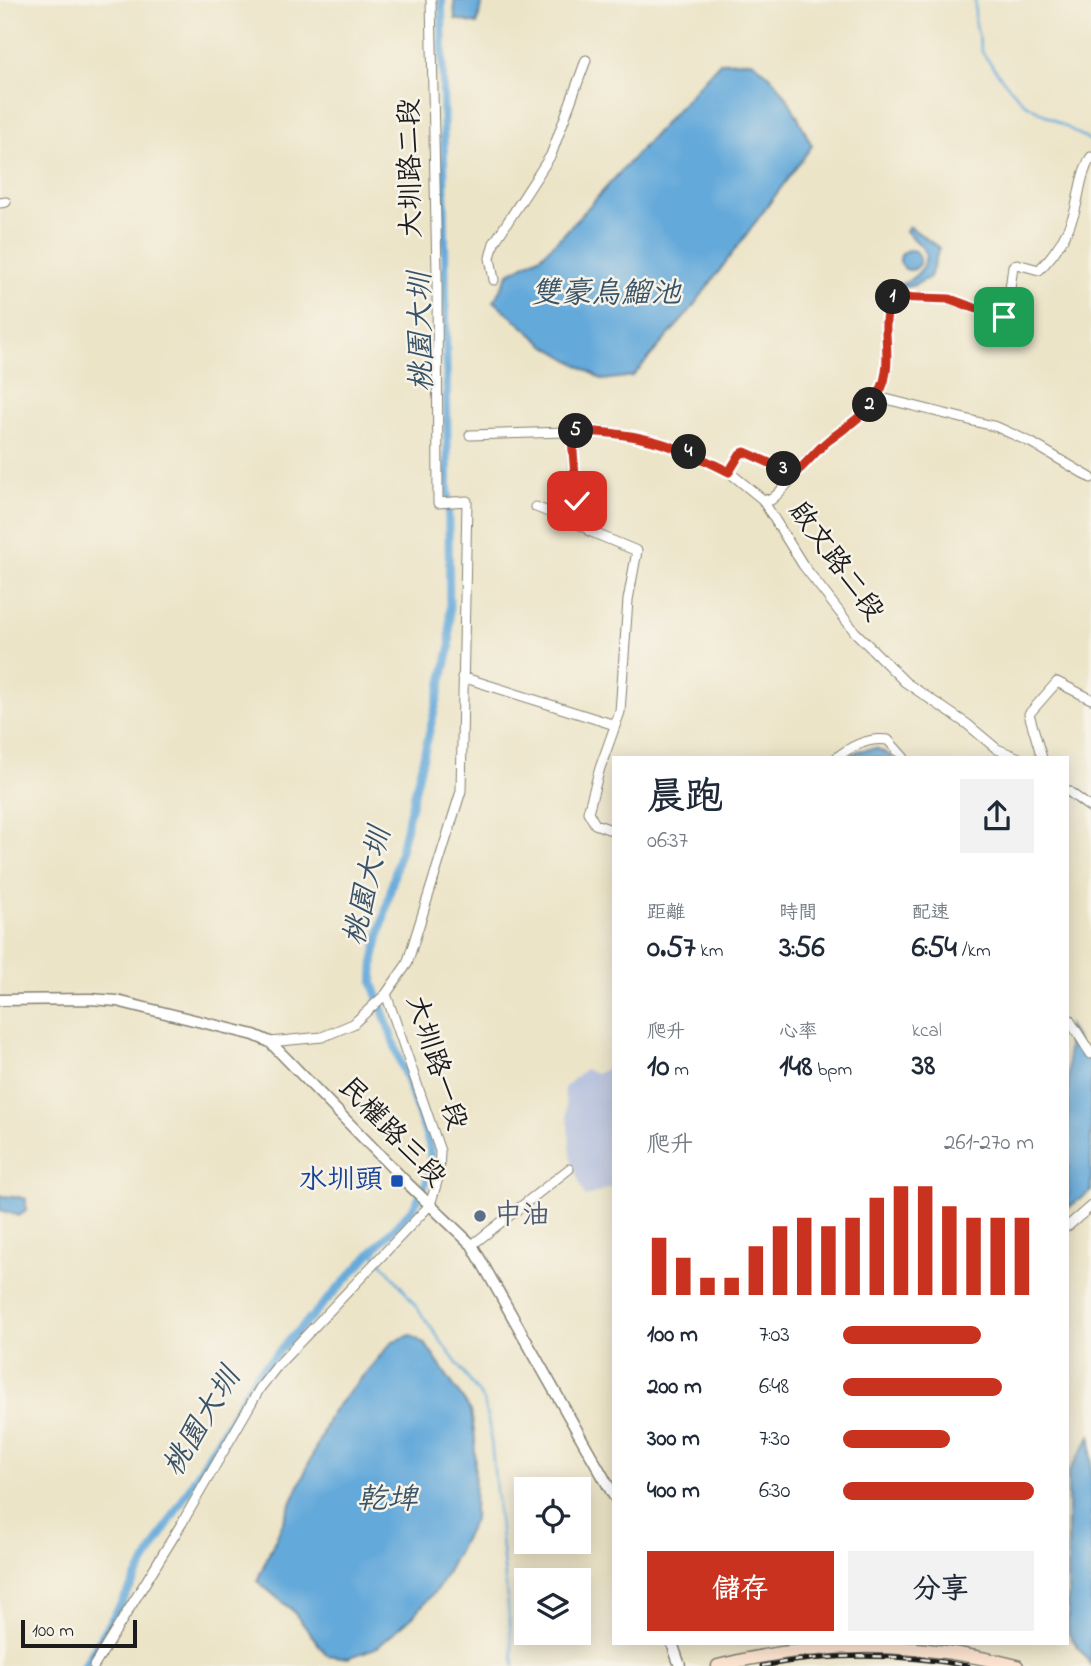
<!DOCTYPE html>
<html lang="zh-TW">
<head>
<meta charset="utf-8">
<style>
  body { margin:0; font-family:"Indie Flower","LXGW WenKai TC",sans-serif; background:#f2f2f3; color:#1f2937; height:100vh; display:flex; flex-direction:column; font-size:26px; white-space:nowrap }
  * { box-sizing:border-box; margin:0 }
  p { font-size:23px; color:#747a83 }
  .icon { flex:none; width:38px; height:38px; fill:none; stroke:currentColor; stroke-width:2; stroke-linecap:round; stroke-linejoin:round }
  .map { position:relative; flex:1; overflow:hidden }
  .sheet { position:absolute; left:612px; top:756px; width:457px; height:889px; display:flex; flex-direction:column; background:#fff; border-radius:0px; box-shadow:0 4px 18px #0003 }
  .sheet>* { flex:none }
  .fabs { position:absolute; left:514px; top:1477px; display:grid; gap:14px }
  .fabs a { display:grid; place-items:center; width:77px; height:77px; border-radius:0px; background:#fff; box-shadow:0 4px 18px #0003; font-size:35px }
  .scale { position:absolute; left:21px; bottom:18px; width:116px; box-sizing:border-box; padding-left:7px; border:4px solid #1c1c1c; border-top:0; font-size:19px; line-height:24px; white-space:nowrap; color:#1c1c1c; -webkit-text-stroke:5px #f7f3e8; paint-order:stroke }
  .pin { position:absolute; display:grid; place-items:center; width:60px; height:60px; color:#fff; margin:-30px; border-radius:14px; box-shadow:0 4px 10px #0006 }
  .km { position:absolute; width:35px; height:35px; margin:-18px; border-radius:50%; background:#222; color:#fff; font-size:19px; line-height:35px; text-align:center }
  .round { display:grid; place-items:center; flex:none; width:74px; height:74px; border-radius:0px; background:#f2f2f3 }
  .head { display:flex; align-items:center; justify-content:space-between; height:119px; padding:0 35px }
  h1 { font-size:38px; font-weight:700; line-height:52px }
  .stats { display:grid; grid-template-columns:repeat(3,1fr); gap:10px; height:119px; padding:7px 35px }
  .stats div { display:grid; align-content:center }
  .stats b { font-size:30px; font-weight:700 }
  .stats small { font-size:19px; font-weight:400 }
  .stats p { font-size:19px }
  .chart { height:196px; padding:14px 35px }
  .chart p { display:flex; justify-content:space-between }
  .chart svg { width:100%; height:126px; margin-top:7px; stroke:#c8321e; stroke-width:6 }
  .primary-button { display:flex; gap:14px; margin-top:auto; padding:14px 35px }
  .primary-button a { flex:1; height:80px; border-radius:0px; background:#c8321e; color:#fff; font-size:28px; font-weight:700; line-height:80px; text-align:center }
  .primary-button a+a { background:#f2f2f3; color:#1f2937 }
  ul { padding:0 35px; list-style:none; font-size:23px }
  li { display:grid; grid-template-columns:112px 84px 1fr; align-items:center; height:52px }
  li i { height:18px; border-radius:9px; background:#c8321e }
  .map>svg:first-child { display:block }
</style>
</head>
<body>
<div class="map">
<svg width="1091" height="1666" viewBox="0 0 1091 1666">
  <rect width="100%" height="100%" fill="#f7f3e8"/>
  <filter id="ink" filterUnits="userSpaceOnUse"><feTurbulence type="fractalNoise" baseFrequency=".0143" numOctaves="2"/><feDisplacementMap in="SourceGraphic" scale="14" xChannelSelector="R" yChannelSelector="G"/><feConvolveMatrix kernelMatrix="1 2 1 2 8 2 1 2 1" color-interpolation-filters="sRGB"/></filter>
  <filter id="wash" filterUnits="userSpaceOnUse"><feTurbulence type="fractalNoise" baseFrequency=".00686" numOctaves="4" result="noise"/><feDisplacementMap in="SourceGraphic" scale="28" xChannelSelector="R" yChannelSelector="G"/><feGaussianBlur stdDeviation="1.57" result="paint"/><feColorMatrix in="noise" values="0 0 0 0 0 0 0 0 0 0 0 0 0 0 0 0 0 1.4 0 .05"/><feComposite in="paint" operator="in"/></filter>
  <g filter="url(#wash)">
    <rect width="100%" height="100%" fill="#ece4c7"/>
    <path fill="#bac4de" d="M614 1064V1186L585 1197 572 1163 564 1088 585 1069 596 1074Z"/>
    <path fill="#64a9da" stroke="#40627b" stroke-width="2" d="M454 0H483L477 24 455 19Z
      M752 61C784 83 795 112 812 146L688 313 633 376 603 380 543 344 494 301 509 273 541 256 564 234 720 62Z
      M909 226 939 248 930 277C920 283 907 290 895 286 911 281 924 273 926 255L922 247 906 231Z
      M900 260a10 10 0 1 1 20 0a10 10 0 1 1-20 0Z
      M876 748 895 758H846L858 751Z
      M1068 1025 1091 1063V1191L1068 1208Z
      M0 1195C9 1199 17 1195 26 1199V1211L19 1216 0 1210Z
      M411 1335 426 1345 471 1411 475 1438 474 1520 439 1587 414 1615 378 1647 348 1658 327 1655 292 1610 257 1581 331 1413 393 1341Z
      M1091 1436V1665L1068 1633V1473Z"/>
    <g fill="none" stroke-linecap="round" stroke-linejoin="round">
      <path stroke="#64a9da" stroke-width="2.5" d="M975 0V20L982 52 1003 80 1024 103 1091 141
        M373 1252 404 1290 484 1401 490 1431 514 1666"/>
      <path stroke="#64a9da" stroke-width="8" d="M84 1666 255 1377 413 1208C427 1183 434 1172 429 1144L373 983 374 958 450 648 442 0"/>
    </g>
  </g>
  <g filter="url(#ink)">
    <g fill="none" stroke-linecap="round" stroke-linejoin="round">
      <g stroke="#848072" stroke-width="11">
        <path id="minor" d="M0 203 6 202
          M494 280 490 258 494 243 551 155 586 60
          M878 397 997 427 1032 443 1091 478
          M569 431 572 439C573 463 572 514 589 531L637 551 628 600 620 712 600 768 588 812 595 824 614 831
          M470 435 599 431 650 439 691 452 729 472 762 499 803 565 855 632 905 682 967 724 997 749 1019 758
          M729 472 740 454 745 452 795 474
          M762 499 771 500C788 486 799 469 814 453 840 428 881 412 887 371 890 346 880 320 892 297L950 299 999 317H1004L1007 312 1013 266 1017 264 1039 270C1054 255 1067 235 1074 214 1080 194 1080 174 1091 157
          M536 507 585 527
          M462 677 615 725
          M836 758C851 746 868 737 888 740L904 758
          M1042 758 1029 714 1057 682 1091 699
          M1068 791 1091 808
          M1068 1018 1091 1054
          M270 1042 322 1037 353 1024 386 994
          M1068 1226 1091 1206
          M472 1245 569 1169
          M94 1666 182 1523 260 1388 278 1365 430 1205 439 1175 440 1151 386 994 407 964 461 791 467 501 438 503 437 273 431 0"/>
      </g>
      <g stroke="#848072" stroke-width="13">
        <path id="tertiary" d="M0 1000 90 999 117 1001 254 1035 270 1042 407 1183 472 1245 614 1496
          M672 1643 680 1666"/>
      </g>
      <g stroke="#848072" stroke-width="15">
        <path id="secondary" d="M718 1666C817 1640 918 1641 1017 1666"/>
      </g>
      <use href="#minor" stroke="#fff" stroke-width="9"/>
      <use href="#tertiary" stroke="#fff" stroke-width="10"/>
      <use href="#secondary" stroke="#fde4d1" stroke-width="12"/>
      <g stroke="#1c1c1c" stroke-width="5">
        <path id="rail" d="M762 1666C831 1653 900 1653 968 1666"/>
      </g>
      <use href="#rail" stroke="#f7f3e8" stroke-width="2.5" stroke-dasharray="8" stroke-linecap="butt"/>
    </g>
  </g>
  <g fill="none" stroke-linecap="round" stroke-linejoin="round" filter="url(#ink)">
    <g stroke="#fff" stroke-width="14">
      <path id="route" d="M577 501 572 439 569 431C633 431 673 443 729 472L740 454 745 452 794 474C807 464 816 450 829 440 853 422 882 405 886 372 890 347 880 321 892 297L950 299 999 317H1004"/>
    </g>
    <use href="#route" stroke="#c8321e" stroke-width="9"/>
  </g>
  <rect fill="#1a4fb4" stroke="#f7f3e8" stroke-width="2.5" x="390" y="1174" width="14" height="14" rx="3.5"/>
  <circle fill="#5c6f8a" stroke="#f7f3e8" stroke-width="2.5" cx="480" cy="1216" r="7"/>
  <g text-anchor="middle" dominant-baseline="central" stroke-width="5" stroke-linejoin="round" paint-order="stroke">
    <g font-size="28" fill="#1c1c1c" stroke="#f7f3e8">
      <text transform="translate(412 168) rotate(-91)">大圳路二段</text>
      <text transform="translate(835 562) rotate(54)">啟文路二段</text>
      <text transform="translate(435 1063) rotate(72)">大圳路一段</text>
      <text transform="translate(391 1133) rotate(46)">民權路三段</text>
    </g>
    <g font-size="28" fill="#164399" stroke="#f7f3e8" text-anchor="end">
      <text x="383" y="1181">水圳頭</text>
    </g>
    <g font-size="28" fill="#4e5e75" stroke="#f7f3e8" text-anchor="start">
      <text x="494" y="1216">中油</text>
    </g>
    <g font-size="30" font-style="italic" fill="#395468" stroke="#f7f3e8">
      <text x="606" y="295">雙豪烏鰡池</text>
      <text transform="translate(423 332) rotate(-91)">桃園大圳</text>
      <text transform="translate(369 887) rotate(-77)">桃園大圳</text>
      <text transform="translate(203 1423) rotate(-59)">桃園大圳</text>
      <text x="387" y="1501">乾埤</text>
    </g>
  </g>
</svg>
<div class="fabs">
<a><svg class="icon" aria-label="locate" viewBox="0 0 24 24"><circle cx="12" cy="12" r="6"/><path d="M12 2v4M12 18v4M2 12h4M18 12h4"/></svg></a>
<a><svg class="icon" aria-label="layers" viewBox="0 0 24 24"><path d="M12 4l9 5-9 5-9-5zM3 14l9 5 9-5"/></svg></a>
</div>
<div class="scale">100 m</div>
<div class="pin" style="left:1004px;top:317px;background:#1e9e55"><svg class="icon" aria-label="arrive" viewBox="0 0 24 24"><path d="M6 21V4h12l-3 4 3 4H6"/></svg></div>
<div class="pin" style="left:577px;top:501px;background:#d93025"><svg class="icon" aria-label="check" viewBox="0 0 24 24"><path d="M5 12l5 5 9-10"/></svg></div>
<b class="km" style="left:893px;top:297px">1</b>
<b class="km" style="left:870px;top:405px">2</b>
<b class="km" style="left:784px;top:469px">3</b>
<b class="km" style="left:689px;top:452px">4</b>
<b class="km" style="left:576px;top:431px">5</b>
<section class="sheet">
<div class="head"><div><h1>晨跑</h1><p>06:37</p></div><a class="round"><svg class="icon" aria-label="share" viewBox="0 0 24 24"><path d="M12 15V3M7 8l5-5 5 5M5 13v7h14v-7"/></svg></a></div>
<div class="stats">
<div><p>距離</p><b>0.57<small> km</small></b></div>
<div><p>時間</p><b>3:56</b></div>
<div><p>配速</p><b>6:54<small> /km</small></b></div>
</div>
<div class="stats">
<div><p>爬升</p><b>10<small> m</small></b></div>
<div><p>心率</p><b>148<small> bpm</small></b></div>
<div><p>kcal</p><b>38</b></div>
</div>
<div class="chart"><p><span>爬升</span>261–270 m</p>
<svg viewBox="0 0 160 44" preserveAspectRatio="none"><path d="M5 44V24M15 44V31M25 44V38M35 44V38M45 44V27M55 44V20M65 44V17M75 44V20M85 44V17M95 44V10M105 44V6M115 44V6M125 44V13M135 44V17M145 44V17M155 44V17"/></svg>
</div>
<ul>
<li><b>100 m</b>7:03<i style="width:72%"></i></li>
<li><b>200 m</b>6:48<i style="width:83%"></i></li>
<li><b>300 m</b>7:30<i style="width:56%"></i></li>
<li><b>400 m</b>6:30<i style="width:100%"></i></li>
</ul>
<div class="primary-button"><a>儲存</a><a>分享</a></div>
</section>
</div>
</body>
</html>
